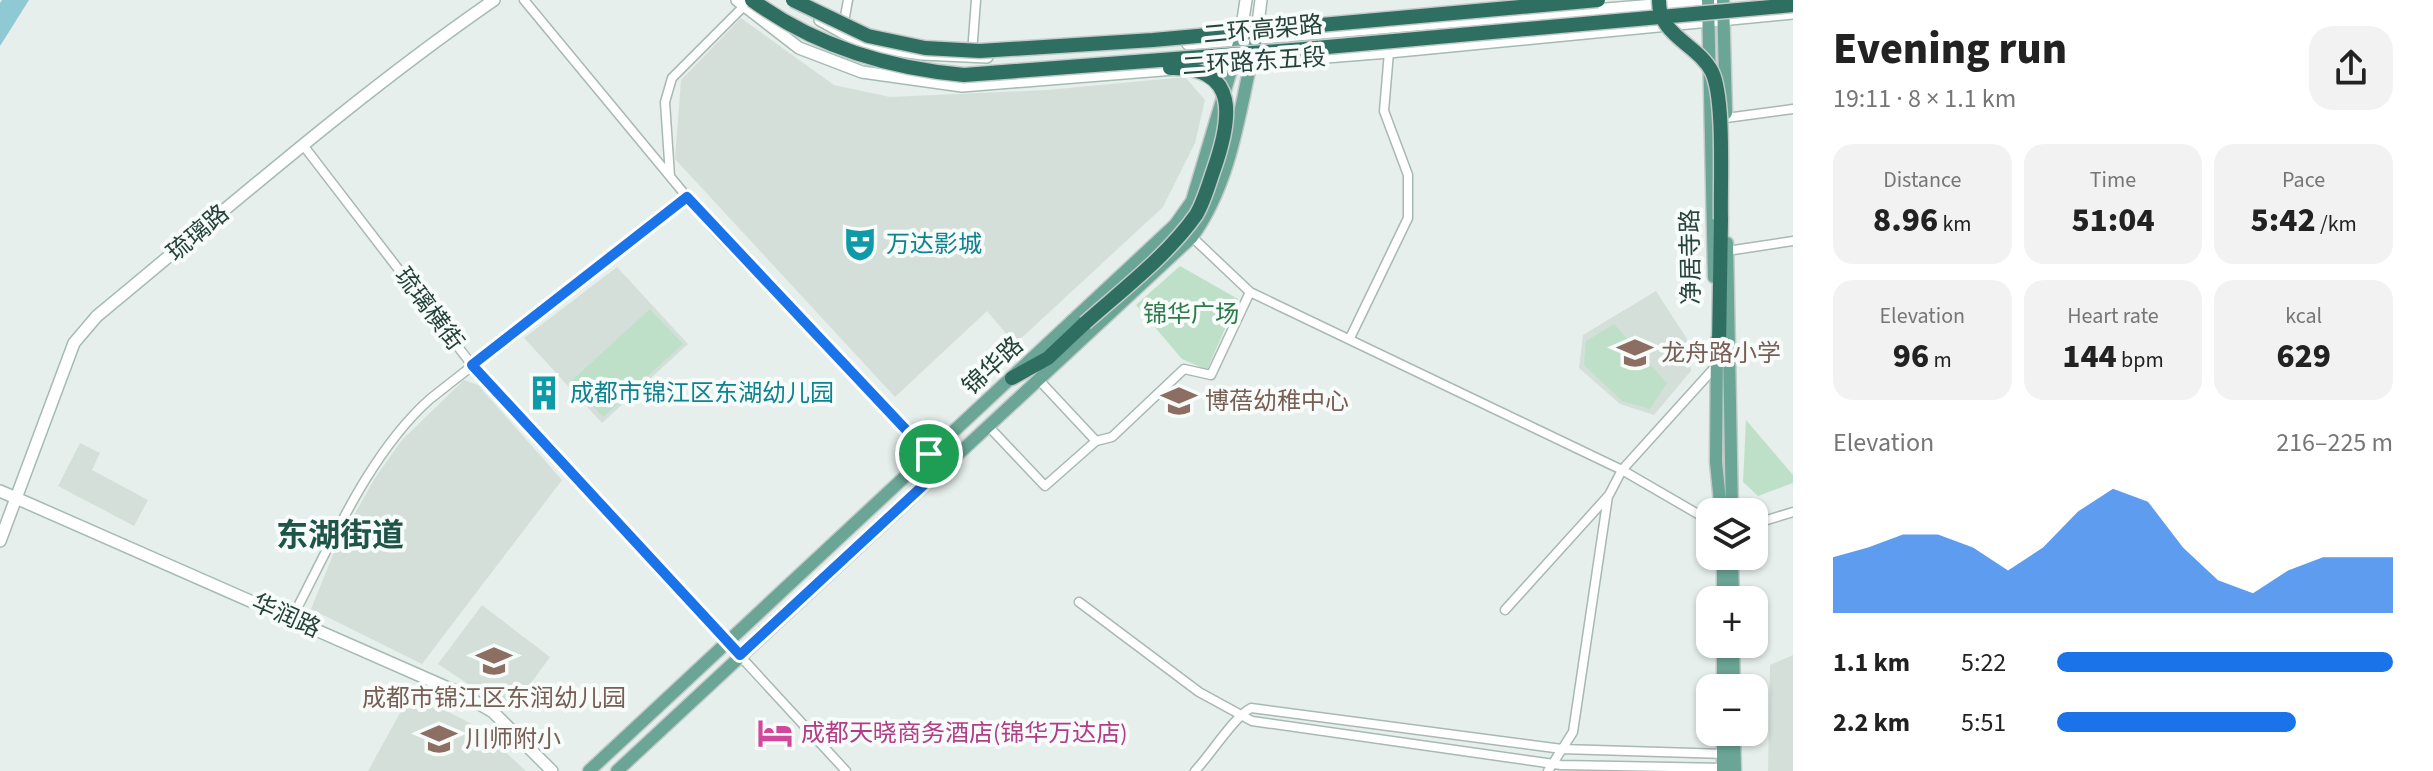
<!DOCTYPE html>
<html lang="en">
<head>
<meta charset="utf-8">
<style>
  body { margin:0; font-family:"Source Sans 3","Noto Sans SC",sans-serif; background:#f2f2f2; color:#222; height:100vh; display:flex; flex-direction:column; font-size:30px; white-space:nowrap }
  * { box-sizing:border-box; margin:0 }
  p { font-size:26px; color:#767676 }
  .icon { flex:none; width:44px; height:44px; fill:none; stroke:currentColor; stroke-width:2; stroke-linecap:round; stroke-linejoin:round }
  .map { position:relative; flex:1; overflow:hidden }
  .details { display:flex; flex-direction:column; background:#fff; width:640px }
  .details>* { flex:none }
  .controls { position:absolute; left:1696px; top:498px; display:grid; gap:16px }
  .controls a { display:grid; place-items:center; width:72px; height:72px; border-radius:16px; background:#fff; box-shadow:0 2px 6px #0004; font-size:40px }
  .pin { position:absolute; display:grid; place-items:center; width:68px; height:68px; color:#fff; margin:-34px; border:4px solid #fff; border-radius:50%; box-shadow:0 2px 8px #0007 }
  .round { display:grid; place-items:center; flex:none; width:84px; height:84px; border-radius:24px; background:#f2f2f2 }
  .summary { display:flex; align-items:center; justify-content:space-between; height:136px; padding:0 40px }
  h1 { font-size:44px; font-weight:800; line-height:60px }
  .stats { display:grid; grid-template-columns:repeat(3,1fr); gap:12px; height:136px; padding:8px 40px }
  .stats div { display:grid; align-content:center; border-radius:20px; background:#f2f2f2; text-align:center }
  .stats b { font-size:34px; font-weight:800 }
  .stats small { font-size:22px; font-weight:400 }
  .stats p { font-size:22px }
  .chart { height:224px; padding:16px 40px }
  .chart p { display:flex; justify-content:space-between }
  .chart svg { width:100%; height:144px; margin-top:8px; fill:#1a73e8; opacity:.7 }
  ul { padding:0 40px; list-style:none; font-size:26px }
  li { display:grid; grid-template-columns:128px 96px 1fr; align-items:center; height:60px }
  li i { height:20px; border-radius:10px; background:#1a73e8 }
  main { display:flex; flex:1; min-height:0 }
  .map>svg:first-child { display:block }
</style>
</head>
<body>
<main>
<div class="map">
<svg width="1793" height="771" viewBox="0 0 1793 771">
  <rect width="100%" height="100%" fill="#e6efeb"/>
  <path fill="#d4dfda" d="M741 18 834 85 890 97 1047 90 1185 77 1205 100 1195 143 1163 207 1015 344 987 311 895 397 675 159 681 80Z
    M617 267 688 344 602 423 524 338Z
    M1656 291 1687 339 1691 371 1654 415 1620 404 1579 368 1583 335Z
    M464 380 478 385 562 480 422 664 311 609 337 545 375 478 402 440Z
    M80 443 100 453 92 470 148 500 134 526 58 486Z
    M482 605 550 657 510 712 438 664Z
    M1793 655V771H1768L1770 665Z
    M411 693 478 727 526 771H368Z"/>
  <path fill="#bfe0c8" d="M1180 266 1238 299 1207 370 1182 359 1136 305Z
    M650 309 683 344 603 417 570 382Z
    M1614 324 1667 383 1650 409 1622 401 1584 365 1586 341Z
    M1746 420 1793 475V483L1758 496 1743 482Z"/>
  <path fill="#8ec9d4" d="M2 0H29L0 46V3Z"/>
  <g fill="none" stroke-linecap="round" stroke-linejoin="round">
    <g stroke="#a8b8b2" stroke-width="11">
      <path id="street" d="M524 0 716 232 942 468
        M843 27 848 0
        M972 53 976 0
        M1726 118 1793 109
        M303 145 472 365 846 771
        M670 176 665 102 672 78 743 7
        M1192 237 1250 292 1622 470 1710 521
        M1727 251 1793 241
        M1350 338 1408 218V175L1384 111 1389 52
        M990 428 1045 486 1096 441 1038 379
        M1096 441 1112 437 1184 369 1211 375 1250 292
        M1754 524 1793 512
        M1079 602 1199 692 1252 721 1561 765 1726 768
        M1505 610 1609 495 1622 470 1716 366
        M292 618C330 546 369 453 430 399L687 197
        M1195 771C1211 754 1234 717 1251 708L1562 749 1726 754
        M1548 771 1573 732 1608 496"/>
    </g>
    <g stroke="#a4bbb3" stroke-width="14">
      <path id="secondary" d="M737 0 799 48 862 72 962 86 1389 52 1793 13
        M820 20 867 46 922 54 987 57
        M1256 38 1261 0
        M1240 39 1246 0
        M1188 44 1714 0
        M0 491 464 695 493 712 552 771
        M0 541 74 343 97 316C227 209 355 96 494 0"/>
    </g>
    <g stroke="#c2cac8" stroke-width="15">
      <path id="primary" d="M1708 0 1714 277
        M1723 0 1726 113
        M1727 243 1732 512
        M1717 339 1716 462 1721 512
        M1732 556 1733 600
        M1723 600V556
        M1733 644 1734 688
        M1723 688V644
        M1723 732V771
        M1734 732 1735 771
        M589 771 1175 225 1192 201 1240 40
        M617 771 1192 237C1233 180 1240 106 1256 39"/>
    </g>
    <g stroke="#c2cac8" stroke-width="17">
      <path id="highway" d="M1719 346 1721 219
        M1012 378 1048 358 1085 323"/>
    </g>
    <use href="#street" stroke="#fff" stroke-width="8"/>
    <use href="#secondary" stroke="#fff" stroke-width="11"/>
    <use href="#primary" stroke="#6aa596" stroke-width="12"/>
    <use href="#highway" stroke="#2f6f62" stroke-width="14"/>
    <g stroke="#c2cac8" stroke-width="17" stroke-linecap="butt">
      <path id="highway-bridge" d="M752 0C815 46 887 68 964 75L1305 49 1793 5
        M793 0 868 36 925 48 980 51 1153 40 1598 0
        M1659 0C1658 36 1698 44 1712 72 1725 99 1720 185 1721 219
        M1085 323C1122 290 1167 256 1196 215 1204 202 1209 183 1214 169 1231 120 1241 66 1170 68"/>
    </g>
    <use href="#highway-bridge" stroke="#2f6f62" stroke-width="14"/>
  </g>
  <g fill="none" stroke-linecap="round" stroke-linejoin="round">
    <g stroke="#fff" stroke-width="16">
      <path id="route" d="M687 197 942 468 740 655 472 365Z"/>
    </g>
    <use href="#route" stroke="#1a73e8" stroke-width="10"/>
  </g>
  <defs>
    <g id="theatre-bare" transform="scale(2.76)"><path d="M-5-5.5Q0-4 5-5.5V0Q5 5 0 6Q-5 5-5 0ZM-3.3-2.5H-1v1.5H-3.3ZM1-2.5H3.3v1.5H1ZM-2.8 1Q0 5.5 2.8 1Z" fill="#0f9aa8" stroke="#f7fbf9" stroke-width="2.5" paint-order="stroke"/></g>
    <g id="school-bare" transform="scale(2.76)"><path d="M0-5L7-2L0 1L-7-2ZM-4 1L0 2.5L4 1V4Q0 6-4 4Z" fill="#8d6e63" stroke="#f7fbf9" stroke-width="2.5" paint-order="stroke"/></g>
    <g id="building-bare" transform="scale(2.76)"><path d="M-4-6H4V6H1V3H-1V6H-4ZM-2.5-4.3h1.7v1.8h-1.7ZM.8-4.3h1.7v1.8H.8ZM-2.5-1h1.7V.8h-1.7ZM.8-1h1.7V.8H.8Z" fill="#0f9aa8" stroke="#f7fbf9" stroke-width="2.5" paint-order="stroke"/></g>
    <g id="hotel-bare" transform="scale(2.76)"><path d="M-6-4.5h1.5V1H6V5H4.5V3h-9V5H-6ZM-4 0a1.8 1.8 0 1 1 3.6 0ZM.5 0V-2.5h3Q6-2.5 6 0Z" fill="#d1479c" stroke="#f7fbf9" stroke-width="2.5" paint-order="stroke"/></g>
  </defs>
  <g fill-rule="evenodd">
    <use href="#theatre-bare" x="860" y="244"/>
    <use href="#school-bare" x="1635" y="353"/>
    <use href="#building-bare" x="544" y="393"/>
    <use href="#school-bare" x="1179" y="401"/>
    <use href="#school-bare" x="494" y="661"/>
    <use href="#hotel-bare" x="775" y="733"/>
    <use href="#school-bare" x="439" y="739"/>
  </g>
  <g text-anchor="middle" dominant-baseline="central" stroke-width="8" stroke-linejoin="round" paint-order="stroke">
    <g font-size="24" fill="#24423a" stroke="#f7fbf9">
      <text transform="translate(1263 30) rotate(-5)">二环高架路</text>
      <text transform="translate(1254 62) rotate(-4)">二环路东五段</text>
      <text transform="translate(198 233) rotate(-40)">琉璃路</text>
      <text transform="translate(1691 257) rotate(-91)">净居寺路</text>
      <text transform="translate(429 309) rotate(53)">琉璃横街</text>
      <text transform="translate(993 366) rotate(-43)">锦华路</text>
      <text transform="translate(286 616) rotate(24)">华润路</text>
    </g>
    <g font-size="24" fill="#0d838f" stroke="#f7fbf9" text-anchor="start">
      <text x="886" y="244">万达影城</text>
      <text x="570" y="393">成都市锦江区东湖幼儿园</text>
    </g>
    <g font-size="24" fill="#2d7a4b" stroke="#f7fbf9">
      <text x="1191" y="314">锦华广场</text>
    </g>
    <g font-size="24" fill="#785e54" stroke="#f7fbf9" text-anchor="start">
      <text x="1661" y="353">龙舟路小学</text>
      <text x="1205" y="401">博蓓幼稚中心</text>
      <text x="494" y="698" text-anchor="middle">成都市锦江区东润幼儿园</text>
      <text x="465" y="739">川师附小</text>
    </g>
    <g font-size="24" fill="#b23c85" stroke="#f7fbf9" text-anchor="start">
      <text x="801" y="733">成都天晓商务酒店(锦华万达店)</text>
    </g>
    <g font-size="32" font-weight="bold" fill="#1f5548" stroke="#f7fbf9">
      <text x="340" y="536">东湖街道</text>
    </g>
  </g>
</svg>
<div class="controls">
<a><svg class="icon" aria-label="layers" viewBox="0 0 24 24"><path d="M12 4l9 5-9 5-9-5zM3 14l9 5 9-5"/></svg></a>
<a>+</a>
<a>−</a>
</div>
<div class="pin" style="left:929px;top:454px;background:#1e9e55"><svg class="icon" aria-label="arrive" viewBox="0 0 24 24"><path d="M6 21V4h12l-3 4 3 4H6"/></svg></div>
</div>
<section class="details">
<div class="summary"><div><h1>Evening run</h1><p>19:11 · 8 × 1.1 km</p></div><a class="round"><svg class="icon" aria-label="share" viewBox="0 0 24 24"><path d="M12 15V3M7 8l5-5 5 5M5 13v7h14v-7"/></svg></a></div>
<div class="stats">
<div><p>Distance</p><b>8.96<small> km</small></b></div>
<div><p>Time</p><b>51:04</b></div>
<div><p>Pace</p><b>5:42<small> /km</small></b></div>
</div>
<div class="stats">
<div><p>Elevation</p><b>96<small> m</small></b></div>
<div><p>Heart rate</p><b>144<small> bpm</small></b></div>
<div><p>kcal</p><b>629</b></div>
</div>
<div class="chart"><p><span>Elevation</span>216–225 m</p>
<svg viewBox="0 0 160 44" preserveAspectRatio="none"><path d="M0 44V27L10 24L20 20L30 20L40 24L50 31L60 24L70 13L80 6L90 10L100 24L110 34L120 38L130 31L140 27L150 27L160 27V44z"/></svg>
</div>
<ul>
<li><b>1.1 km</b>5:22<i style="width:100%"></i></li>
<li><b>2.2 km</b>5:51<i style="width:71%"></i></li>
</ul>
</section>
</main>
</body>
</html>
